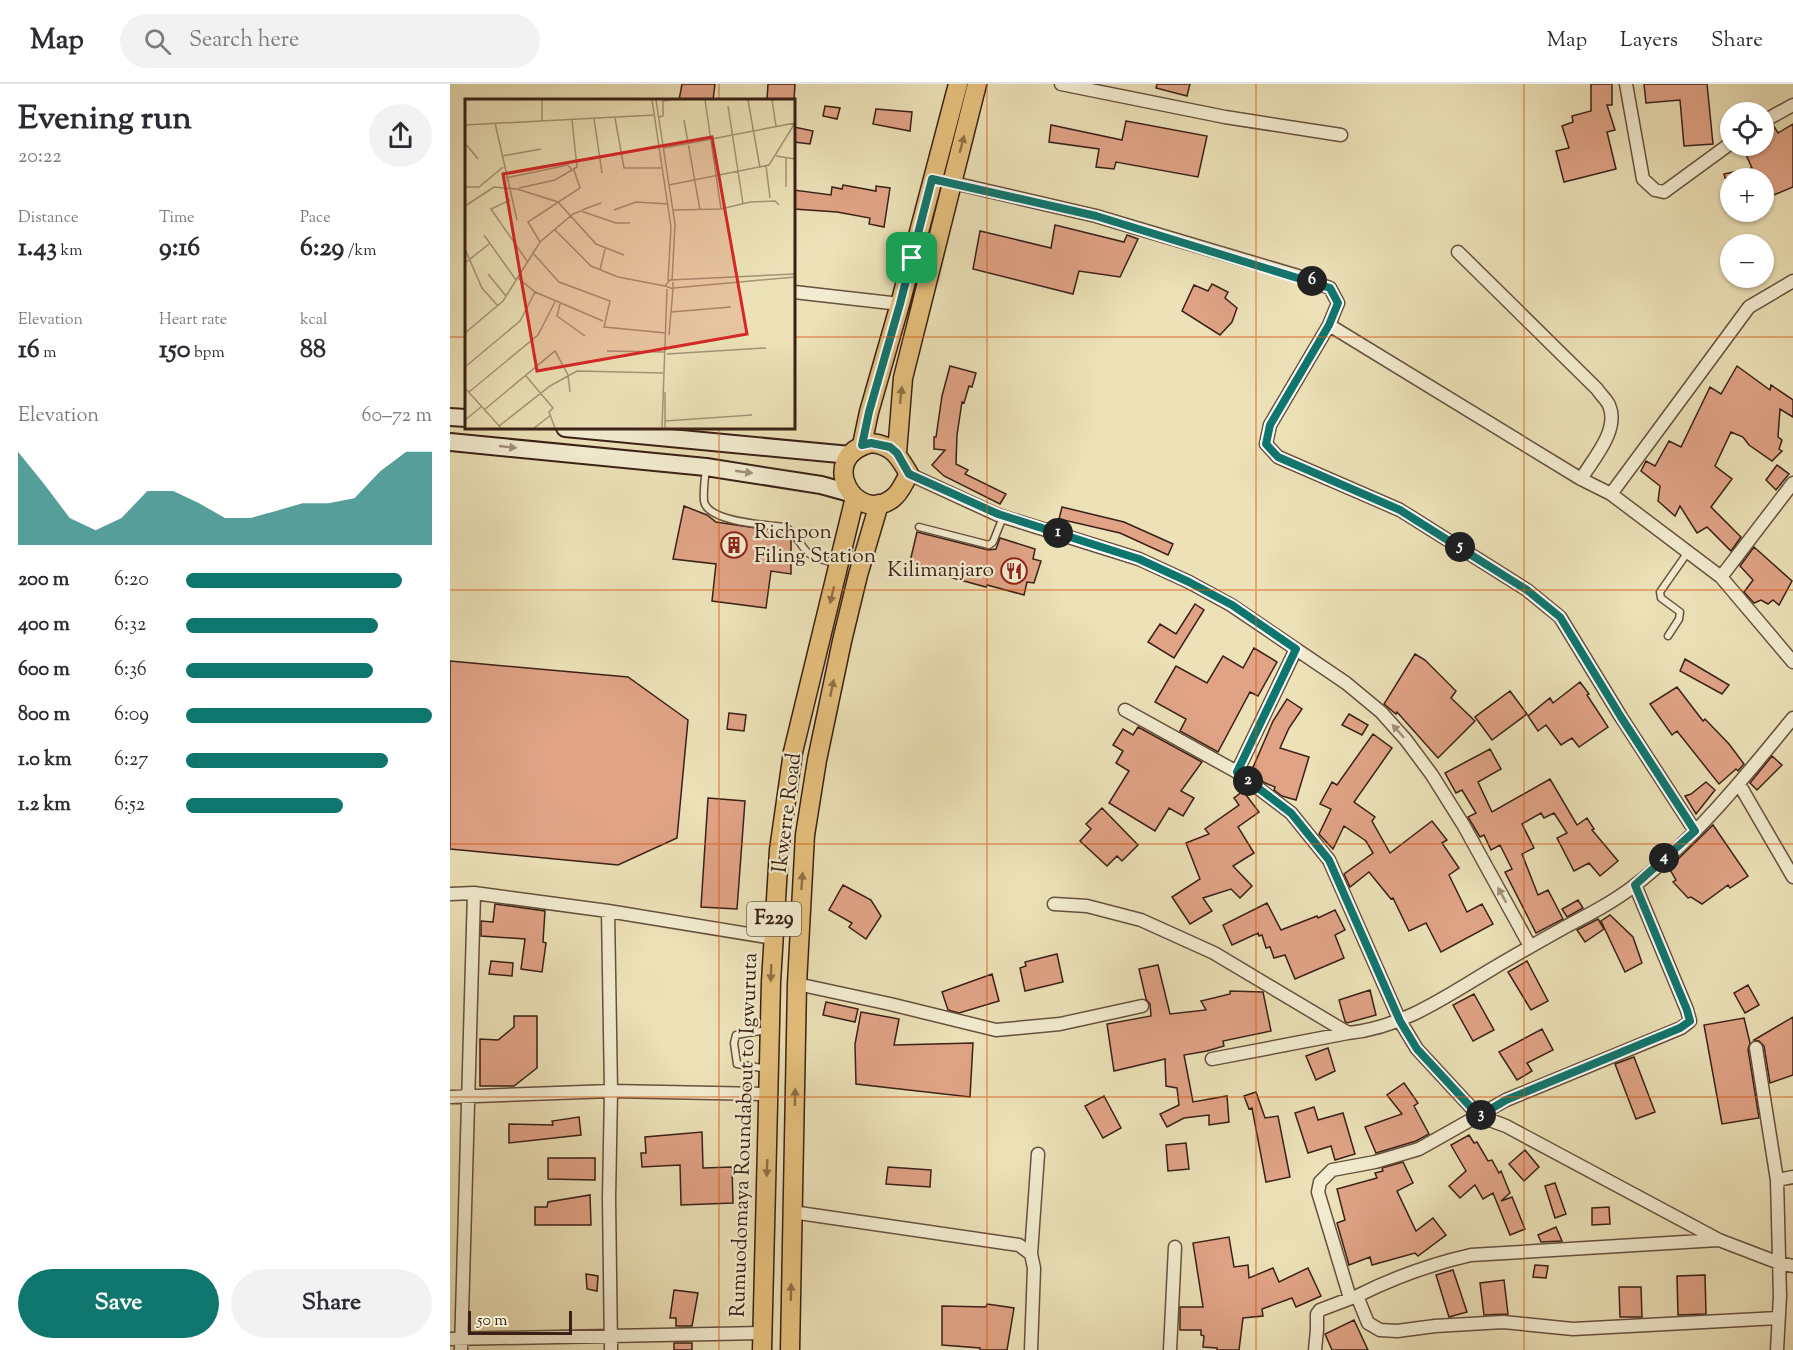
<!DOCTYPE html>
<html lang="en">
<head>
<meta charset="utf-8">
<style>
  body { margin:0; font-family:"Sorts Mill Goudy",serif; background:#f2f2f3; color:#2b2b33; height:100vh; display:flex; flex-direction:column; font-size:22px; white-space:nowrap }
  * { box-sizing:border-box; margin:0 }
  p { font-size:20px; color:#7c7c81 }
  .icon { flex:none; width:33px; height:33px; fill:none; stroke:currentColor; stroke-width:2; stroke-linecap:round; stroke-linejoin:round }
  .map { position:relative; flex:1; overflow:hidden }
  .drawer { display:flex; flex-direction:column; background:#fff; width:450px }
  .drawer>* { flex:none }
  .buttons { position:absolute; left:1270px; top:18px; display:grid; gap:12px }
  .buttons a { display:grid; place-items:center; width:54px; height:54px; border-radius:50%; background:#fff; box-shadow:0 2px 4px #0004; font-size:30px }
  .scale { position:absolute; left:18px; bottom:15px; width:104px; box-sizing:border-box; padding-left:6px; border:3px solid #3a2016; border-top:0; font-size:16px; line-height:21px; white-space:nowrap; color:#3a2016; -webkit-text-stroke:4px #f3ecd0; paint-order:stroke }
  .pin { position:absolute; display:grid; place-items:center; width:51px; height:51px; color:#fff; margin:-26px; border-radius:12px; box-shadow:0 3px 9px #0006 }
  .km { position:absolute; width:30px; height:30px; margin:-15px; border-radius:50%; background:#222; color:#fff; font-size:16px; line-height:30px; text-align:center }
  .round { display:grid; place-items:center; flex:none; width:63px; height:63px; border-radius:32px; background:#f2f2f3 }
  .headline { display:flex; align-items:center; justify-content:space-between; height:102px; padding:0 18px }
  h1 { font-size:33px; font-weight:700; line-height:45px }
  .stats { display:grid; grid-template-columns:repeat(3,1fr); gap:9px; height:102px; padding:6px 18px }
  .stats div { display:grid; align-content:center }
  .stats b { font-size:26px; font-weight:700 }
  .stats small { font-size:16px; font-weight:400 }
  .stats p { font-size:16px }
  .chart { height:168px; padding:12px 18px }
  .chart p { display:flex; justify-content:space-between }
  .chart svg { width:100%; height:108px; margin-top:6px; fill:#0f766e; opacity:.7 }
  .button { display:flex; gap:12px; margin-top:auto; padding:12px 18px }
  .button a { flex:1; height:69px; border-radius:36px; background:#0f766e; color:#fff; font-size:24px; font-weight:700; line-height:69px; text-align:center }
  .button a+a { background:#f2f2f3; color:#2b2b33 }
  ul { padding:0 18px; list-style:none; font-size:20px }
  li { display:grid; grid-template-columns:96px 72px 1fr; align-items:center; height:45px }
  li i { height:15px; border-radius:8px; background:#0f766e }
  header { display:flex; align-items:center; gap:36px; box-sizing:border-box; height:84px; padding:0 30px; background:#fff; border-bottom:2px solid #e1e1e2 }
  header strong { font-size:28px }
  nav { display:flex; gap:33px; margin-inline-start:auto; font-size:21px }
  .search { width:420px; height:54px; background:#f2f2f3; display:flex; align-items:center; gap:15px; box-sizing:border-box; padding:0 21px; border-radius:33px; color:#7c7c81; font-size:22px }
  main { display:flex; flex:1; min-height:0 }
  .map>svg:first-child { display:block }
</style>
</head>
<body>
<header>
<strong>Map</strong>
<div class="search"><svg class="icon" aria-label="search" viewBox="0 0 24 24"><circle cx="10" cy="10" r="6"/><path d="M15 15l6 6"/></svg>Search here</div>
<nav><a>Map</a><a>Layers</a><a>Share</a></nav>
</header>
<main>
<section class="drawer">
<div class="headline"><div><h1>Evening run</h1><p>20:22</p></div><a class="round"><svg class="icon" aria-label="share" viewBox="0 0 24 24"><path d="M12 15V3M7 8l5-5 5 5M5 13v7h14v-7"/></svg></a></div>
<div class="stats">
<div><p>Distance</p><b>1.43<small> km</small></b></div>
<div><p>Time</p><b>9:16</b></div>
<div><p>Pace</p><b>6:29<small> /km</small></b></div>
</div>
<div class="stats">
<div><p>Elevation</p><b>16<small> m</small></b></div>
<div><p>Heart rate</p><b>150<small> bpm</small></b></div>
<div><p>kcal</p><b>88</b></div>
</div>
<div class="chart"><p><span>Elevation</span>60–72 m</p>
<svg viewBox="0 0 160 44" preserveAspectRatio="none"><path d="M0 44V6L10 19L20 33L30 38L40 33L50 22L60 22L70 27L80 33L90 33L100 30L110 27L120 27L130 25L140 14L150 6L160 6V44z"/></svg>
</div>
<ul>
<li><b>200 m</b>6:20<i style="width:88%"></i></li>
<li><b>400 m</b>6:32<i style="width:78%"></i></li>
<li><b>600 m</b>6:36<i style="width:76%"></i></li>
<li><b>800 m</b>6:09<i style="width:100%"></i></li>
<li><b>1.0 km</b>6:27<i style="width:82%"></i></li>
<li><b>1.2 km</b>6:52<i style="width:64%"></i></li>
</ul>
<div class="button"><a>Save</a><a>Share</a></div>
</section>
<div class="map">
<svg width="1343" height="1266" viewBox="0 0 1343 1266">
  <rect width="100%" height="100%" fill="#ece1b7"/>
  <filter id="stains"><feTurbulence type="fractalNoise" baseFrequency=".00333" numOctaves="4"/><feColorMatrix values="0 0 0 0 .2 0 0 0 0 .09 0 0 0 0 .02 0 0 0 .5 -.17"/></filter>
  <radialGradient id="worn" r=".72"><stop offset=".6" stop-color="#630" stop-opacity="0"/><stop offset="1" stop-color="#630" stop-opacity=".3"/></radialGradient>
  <path fill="#e0a386" stroke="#3a2016" stroke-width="1.5" d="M232 0H265L263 16H229Z
    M318 0H345L344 16H317Z
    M707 0H740L737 12 706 4Z
    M1141 0H1162V21H1157L1165 46 1157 48 1166 85 1114 98 1106 67 1119 64 1112 42 1123 38 1122 32 1141 27Z
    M1194 0H1257L1263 60 1234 62 1230 16 1196 19Z
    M375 22 390 24 387 35 373 32Z
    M426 25 462 28 460 47 423 40Z
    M676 37 757 52 748 93 666 78 664 85 646 83 649 65 599 58 601 41 672 56Z
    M1343 40V103L1314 115V94H1275L1274 90 1302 84 1292 62H1314V45L1323 41 1328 49Z
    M344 43 363 47 360 60 344 58Z
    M393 101 426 107V102L440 104 434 143 419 140 420 134 387 128 344 125V106L381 111 382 103 392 105Z
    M605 141 674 158 677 151 688 155 670 193 629 187 623 210 523 185 530 147 601 164Z
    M762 200 778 208 775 214 787 224 782 238 770 251 732 227 744 201 758 207Z
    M500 282 526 289 522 303 519 302 514 319 512 318 507 351 506 380 518 386 515 390 556 410 550 420 494 392 482 381 495 366 484 365V353H486L492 312Z
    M1287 282 1320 306 1321 301 1343 316V333L1330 325 1328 353 1332 356 1329 365 1332 367 1322 377 1299 361 1293 353 1281 348 1265 382 1282 395 1261 423 1291 453 1281 467 1257 443 1247 449 1230 422 1225 432 1208 417 1210 402 1191 387 1196 377 1205 382 1219 357 1231 363 1260 303 1271 310Z
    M1327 381 1339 390 1326 406 1316 396Z
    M234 422 257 431 266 438 333 448 341 455V490L321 487 316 524 262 517 266 480 223 475Z
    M612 423 674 438 723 460 718 471 670 449 609 435Z
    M467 448 538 466 546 465 550 454 585 465 583 475 591 477 584 499 577 498 574 511 537 501 536 503 459 482Z
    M1304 463 1342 497 1329 521 1323 516 1318 520 1311 516 1304 519 1294 508 1303 496 1290 482Z
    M745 520 754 526 724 574 698 558 710 540 726 550Z
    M804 564 827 578 808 612 800 608 768 668 730 647 736 635 705 618 726 582 757 599 773 572 793 584Z
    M965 570 975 576 1006 607 1001 614 1025 637 988 674 947 628 946 630 934 620Z
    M1235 575 1279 601 1272 610 1230 587Z
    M0 577 178 593 238 636 227 754 168 781 0 765Z
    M1130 598 1139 610 1137 611 1158 643 1129 663 1122 654 1111 661 1096 641 1088 647 1078 632 1100 614 1103 619Z
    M1227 603 1253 637 1255 635 1279 660 1294 680 1288 687 1286 685 1269 700 1227 647 1222 651 1200 620Z
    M1060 607 1077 630 1042 656 1025 633Z
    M837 615 852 625 839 644 830 664 859 673 846 716 832 712 824 706 825 703 815 699 801 688 823 637Z
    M279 629 296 631 294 647 277 645Z
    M899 630 918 641 912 651 892 641Z
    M688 643 752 678 731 707 744 714 733 732 719 724 705 747 659 719 679 687 666 679 673 667 663 661 673 645 683 651Z
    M923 650 942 664 904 718 925 733 922 737 940 769 982 737 997 756 992 759 1009 784 999 791 1017 828 1032 820 1043 840 991 868 976 839 959 847 943 814 941 815 919 788 900 803 894 790 923 769 916 757 894 742 883 765 869 750 881 725 870 720 882 698 887 701Z
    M1040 665 1051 685 1028 698 1042 728 1100 695 1127 741 1137 734 1144 745 1142 746 1168 777 1150 792 1139 779 1124 787 1107 754 1117 749 1104 729 1094 734 1091 729 1072 740 1084 764 1072 770 1088 811 1098 806 1113 835 1086 849 1055 788 1062 785 1050 761 1041 766 1034 751 1030 753 1018 733 1026 729 1012 706 1006 709 995 689Z
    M1322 672 1332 681 1307 706 1300 699Z
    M1256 698 1265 706 1246 730 1235 712 1241 710Z
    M793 707 809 728 788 743 804 769 783 782 802 802 790 814 781 805 753 814 762 827 740 840 722 813 750 795 736 759 759 750 755 745 789 721 784 714Z
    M258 714 295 717 287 825 251 823Z
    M652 724 688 761 672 777 667 772 657 782 630 757 641 745 636 740Z
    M1263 741 1298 792 1280 804 1278 801 1252 820 1241 813 1238 814 1223 798 1226 796 1219 784Z
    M393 801 421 816 431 832 416 855 399 843 402 839 379 826Z
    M1128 816 1133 824 1117 833 1112 825Z
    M817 819 831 846 867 832 868 834 885 826 895 846 885 851 894 874 845 895 835 871 824 874 820 863 816 864 812 851 809 852 808 849 782 861 773 841Z
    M45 820 95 827 93 858 96 859 92 888 71 885 75 855 31 852V837L43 838Z
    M1160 831 1183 853 1192 879 1175 888 1151 837Z
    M1148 835 1154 845 1135 858 1127 846Z
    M607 870 613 898 575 907 570 884 576 882 575 878Z
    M41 877 63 879 62 892 39 890Z
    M1077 877 1098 917 1081 926 1058 888Z
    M708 881 720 930 756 926 751 917 780 910V907L813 908 821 947 773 957 774 962 757 967 734 971 743 1018 777 1012 779 1038 759 1041V1031L734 1034 717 1043 710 1030 729 1021 727 1004 716 1002 715 975 664 987 657 940 701 932 700 920 696 915 689 885Z
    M542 890 549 917 509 929 498 926 492 908Z
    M1298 901 1309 921 1295 929 1284 909Z
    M920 906 926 931 897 939 895 937 889 916Z
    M1024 910 1044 946 1023 957 1003 921Z
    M376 918 408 925 405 938 373 931Z
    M411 928 449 935 444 961 523 959 520 1013 406 1000 405 960Z
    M64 932H87V984L64 1002H30V955L48 956 64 943Z
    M1343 933V991L1320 999 1314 962 1309 957 1304 956Z
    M1294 934 1300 959 1298 965 1309 1034 1272 1040 1254 941Z
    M1092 945 1103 966 1077 979 1082 987 1067 996 1049 968Z
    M878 964 885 987 866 996 856 972Z
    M1184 973 1205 1028 1186 1035 1165 980Z
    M954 999 968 1019 964 1022 979 1050 966 1057 926 1069 915 1043 952 1030 937 1011Z
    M806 1008 815 1034 828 1032 840 1093 816 1098 802 1024 799 1025 794 1012Z
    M654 1012 671 1044 653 1054 635 1022Z
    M864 1023 868 1036 893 1029 905 1070 885 1076 881 1062 858 1069 845 1029Z
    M129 1033 131 1051 59 1059V1040L103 1041 102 1037Z
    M252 1048 253 1084 282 1083 283 1119 231 1121 230 1081 192 1083 191 1069H196L195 1053Z
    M1019 1051 1024 1059 1027 1058 1038 1077 1042 1076 1049 1089 1051 1087 1060 1109 1051 1117 1062 1113 1075 1145 1060 1151 1043 1109 1033 1115 1025 1101 1010 1114 999 1102 1016 1087 1001 1061Z
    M736 1059 739 1085 718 1087 716 1061Z
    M1075 1066 1089 1083 1074 1097 1059 1080Z
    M98 1074H145V1096L98 1095Z
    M953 1078 963 1099 947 1107 966 1147 983 1134 996 1151 968 1172 965 1169 922 1181 920 1173 899 1181 887 1139 895 1136 887 1105 927 1094 925 1089 933 1087 932 1084Z
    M438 1083 481 1086 480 1103 436 1100Z
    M1105 1099 1116 1130 1105 1134 1095 1102Z
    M140 1111 141 1141H85V1123H97L98 1118Z
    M1159 1123 1160 1140 1142 1141V1124Z
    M1106 1143 1112 1157 1091 1158 1088 1151Z
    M779 1153 784 1183 798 1181 799 1194 823 1184 829 1198 858 1184 871 1212 846 1223 842 1214 812 1225 813 1232 793 1234 789 1266H767V1264L753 1263 754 1252 751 1251V1246H730V1223H753L743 1159Z
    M1085 1181 1098 1182 1096 1194 1083 1193Z
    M1003 1186 1017 1228 999 1233 986 1191Z
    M136 1190 148 1192 147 1207 137 1205Z
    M1255 1191 1256 1230 1228 1231 1227 1192Z
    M1054 1196 1058 1230 1034 1231 1030 1199Z
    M1169 1203H1191L1192 1233H1170Z
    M224 1206 248 1209 242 1242H226V1234H220Z
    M537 1220 564 1224 557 1266H530V1264L492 1261V1222L536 1223Z
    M904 1236 918 1266H882L875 1250Z
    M224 1259H242V1266H224Z"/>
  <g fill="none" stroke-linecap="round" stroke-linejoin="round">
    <g stroke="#66503e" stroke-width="9">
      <path id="lane" d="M256 384C255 394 253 406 254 417 257 438 317 441 335 443 347 450 349 460 358 469 366 475 376 477 385 479
        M469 443 539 461 543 458 553 433
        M1218 552 1229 535 1230 528 1211 514 1210 508 1238 468
        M317 946 286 951 284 959 287 980 318 985"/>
    </g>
    <g stroke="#66503e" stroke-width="15">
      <path id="street" d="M611 0 775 33 891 51
        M1176 0 1193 95 1205 106 1214 108 1281 59
        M1314 37 1343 21
        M495 97 646 132 848 192 880 204 888 219 879 241 820 341 816 360 828 373 950 426 1077 506 1110 533 1171 633 1245 747
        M1008 168 1147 305C1150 310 1156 315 1159 321 1170 346 1143 375 1131 395
        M344 208 450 220
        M879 241 1131 395 1161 410 1271 493 1343 578
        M459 390 548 431 689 475 739 498 781 521 896 599 931 628 956 656 982 691 1014 742 1080 862
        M1161 410 1299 223 1343 197
        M1271 493 1343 399
        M675 626 787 688 841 729 879 776 950 937 967 965 1029 1032 1056 1042 1269 1156 1329 1179 1343 1182
        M787 688 846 565
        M1289 700 1343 793
        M0 810 24 809 158 827 323 854
        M604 820 637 822 691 836 764 869 898 949C952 944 997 912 1042 885 1067 870 1092 856 1117 842 1140 830 1163 818 1184 802 1245 755 1294 694 1343 634
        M158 827 161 1007 159 1114 161 1266
        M347 900 440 920 546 946 610 940 692 922
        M1306 964 1327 1096 1330 1212 1327 1266
        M762 975 898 949
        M0 1013 161 1007 319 1010
        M1327 1096 1343 1093
        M342 1128 569 1161 581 1170 584 1184 581 1266
        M581 1170 588 1070
        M907 1212C943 1194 981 1180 1021 1171L1268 1156
        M900 1214 868 1108 870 1098 882 1086 925 1078 969 1065 1056 1016 1231 944 1240 937 1237 926 1185 801
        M0 1255 312 1249
        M11 1266 24 809
        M720 1266 725 1163
        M865 1266 867 1246V1230L870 1226 907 1212 918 1239 930 1246 947 1247 985 1242 1053 1238 1123 1245 1328 1234"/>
    </g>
    <g stroke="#3a2016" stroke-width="20">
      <path id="secondary" d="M0 333 16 334
        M115 344 400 371
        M0 358 256 383 371 401 400 409"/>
    </g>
    <g stroke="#3a2016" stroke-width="21">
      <path id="primary" d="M421 359C443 361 449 373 459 390 454 398 451 408 443 414 406 443 365 373 421 359Z
        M412 361 419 328 450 220 508 0
        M447 369 453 294 527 0
        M312 1266 321 898 329 766 343 668 405 413
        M340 1266 347 900 355 751 367 676 392 557 408 491 429 420"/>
    </g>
    <use href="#lane" stroke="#f3ecd0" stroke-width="6"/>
    <use href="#street" stroke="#f3ecd0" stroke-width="12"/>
    <use href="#secondary" stroke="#f3ecd0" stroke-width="16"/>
    <use href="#primary" stroke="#e6c07c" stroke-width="18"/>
  </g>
  <defs><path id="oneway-solid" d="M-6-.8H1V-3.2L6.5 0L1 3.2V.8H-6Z" transform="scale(1.5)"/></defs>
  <g fill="#907049">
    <use href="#oneway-solid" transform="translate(512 60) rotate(-75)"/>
    <use href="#oneway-solid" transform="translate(451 311) rotate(-83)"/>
    <use href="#oneway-solid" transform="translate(382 511) rotate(103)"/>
    <use href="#oneway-solid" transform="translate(382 604) rotate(-78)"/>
    <use href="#oneway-solid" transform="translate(352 797) rotate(-86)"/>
    <use href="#oneway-solid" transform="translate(321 889) rotate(92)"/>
    <use href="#oneway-solid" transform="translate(345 1013) rotate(-89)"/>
    <use href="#oneway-solid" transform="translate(317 1084) rotate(92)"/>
    <use href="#oneway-solid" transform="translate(341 1208) rotate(-89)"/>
  </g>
  <g fill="#a0907c">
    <use href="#oneway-solid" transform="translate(58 363) rotate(6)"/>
    <use href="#oneway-solid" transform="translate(294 388) rotate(8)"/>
    <use href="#oneway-solid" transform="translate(948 647) rotate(-132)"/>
    <use href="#oneway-solid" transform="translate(1052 811) rotate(-119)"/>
  </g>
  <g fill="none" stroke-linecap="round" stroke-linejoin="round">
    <g stroke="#fff" stroke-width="12">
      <path id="route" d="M482 95 646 132 880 204 888 219 879 241 820 341 816 360 828 373 950 426 1077 506 1110 533 1171 633 1245 747 1185 801 1237 926 1240 937 1230 944 1056 1016 1029 1032 967 965 950 937 879 776 841 729 787 688 846 565 782 521 739 498 689 475 548 430 459 390 447 369 440 363 421 359 412 361 419 328 450 220Z"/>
    </g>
    <use href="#route" stroke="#0f766e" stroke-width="8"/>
  </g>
  <path fill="none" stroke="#d7530d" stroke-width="1.5" stroke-opacity="0.55" d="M269 0V16M537 0V1266M806 0V1266M1074 0V1266M0 253H16M344 253H1343M269 344V1266M0 506H1343M0 760H1343M0 1013H1343"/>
  <defs>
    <g id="building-ring" transform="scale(1.35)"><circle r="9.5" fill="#f3ecd0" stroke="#8f2418" stroke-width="1.5"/><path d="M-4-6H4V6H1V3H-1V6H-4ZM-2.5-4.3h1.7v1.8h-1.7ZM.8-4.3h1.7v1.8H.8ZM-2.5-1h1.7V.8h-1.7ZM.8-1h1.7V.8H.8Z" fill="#8f2418"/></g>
    <g id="restaurant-ring" transform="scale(1.35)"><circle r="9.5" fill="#f3ecd0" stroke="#8f2418" stroke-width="1.5"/><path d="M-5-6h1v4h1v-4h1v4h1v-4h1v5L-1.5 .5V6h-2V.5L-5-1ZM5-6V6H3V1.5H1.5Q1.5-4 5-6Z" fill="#8f2418"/></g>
  </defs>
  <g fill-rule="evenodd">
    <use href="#building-ring" x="284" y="461"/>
    <use href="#restaurant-ring" x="564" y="487"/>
  </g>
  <g text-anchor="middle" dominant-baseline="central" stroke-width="4.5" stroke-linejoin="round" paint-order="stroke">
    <rect fill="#f3ecd0" stroke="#725d4e" stroke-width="1.5" x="297" y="818" width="54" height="34" rx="4.5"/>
    <g font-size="20" font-weight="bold" fill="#3a2016">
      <text x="324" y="835">F229</text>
    </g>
    <g font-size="21" fill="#3a2016" stroke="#f3ecd0" text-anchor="start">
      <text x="304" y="449">Richpon<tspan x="304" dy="24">Filing Station</tspan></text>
      <text x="544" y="487" text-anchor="end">Kilimanjaro</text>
    </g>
    <g font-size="21" fill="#3a2016" stroke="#f3ecd0">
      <text transform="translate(338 729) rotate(-83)">Ikwerre Road</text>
      <text transform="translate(295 1051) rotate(-88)">Rumuodomaya Roundabout to Igwuruta</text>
    </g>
  </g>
  <g transform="translate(15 15)">
    <rect width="330" height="330" fill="#ece1b7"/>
    <path fill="none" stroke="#a59477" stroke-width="1.5" d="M77 1V22M187 1 206 128 203 182M191 1 210 125 207 182M240 1 256 110M283 1 295 69M307 1 311 27M263 7 278 105M194 18 198 17V2L206 1M150 19 159 69H196M129 20 137 74M219 21 235 111M30 24 52 121M0 26 189 16M0 44 13 60M199 49 330 24M37 57 76 50M311 57 330 60M301 67 305 99M41 79 103 66 107 71 112 68 107 21M204 86 304 66 330 24M0 88H14L38 68M321 88V59M54 89 90 81 107 71M45 101 26 110 62 162M0 107 29 88 52 90 93 103 131 145 159 156M117 111 136 104M149 111 171 103 203 105M208 111 256 110 285 103 310 102 314 106M90 131 126 167 153 178 200 187M19 136 51 181M75 143 63 123 115 89 109 71M0 150 17 189 33 207M67 153 94 183 145 202 139 228 201 234M0 164 24 145M135 171 140 150M23 175 41 197M52 178 70 193 138 222M208 183V190L200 187 205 181 330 175M209 189 330 178M95 205 92 217 120 237M206 213 266 208M0 234 38 202 75 143 108 115 116 112 151 124H165M204 236 208 190M142 252 199 253M202 255 301 249M0 268 55 222 70 193M61 277 88 309 84 313 90 329M0 289 36 329M4 293 73 236 90 203M19 311 90 252 103 276 105 293M0 321 16 308M200 322 287 316M34 327 85 287 112 272 198 274M69 329 86 316M197 329 202 190M200 329V293"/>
    <path fill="#d62828" fill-opacity="0.15" stroke="#d62828" stroke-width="3" d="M247 38 282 235 72 272 38 75Z"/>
    <rect width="330" height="330" fill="none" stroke="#3a2016" stroke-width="3"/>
  </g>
  <rect width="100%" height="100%" filter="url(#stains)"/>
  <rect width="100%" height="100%" fill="url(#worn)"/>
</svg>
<div class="buttons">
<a><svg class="icon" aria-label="locate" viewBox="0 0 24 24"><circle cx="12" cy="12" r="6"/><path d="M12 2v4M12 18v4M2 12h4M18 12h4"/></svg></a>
<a>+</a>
<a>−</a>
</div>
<div class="scale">50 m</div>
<div class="pin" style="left:462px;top:174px;background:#1e9e55"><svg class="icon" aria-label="arrive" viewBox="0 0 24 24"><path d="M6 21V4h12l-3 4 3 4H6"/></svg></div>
<b class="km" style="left:608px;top:449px">1</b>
<b class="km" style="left:798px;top:697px">2</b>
<b class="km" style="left:1031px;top:1031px">3</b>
<b class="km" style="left:1214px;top:774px">4</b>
<b class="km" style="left:1010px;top:463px">5</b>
<b class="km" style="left:862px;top:197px">6</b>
</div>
</main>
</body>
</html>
